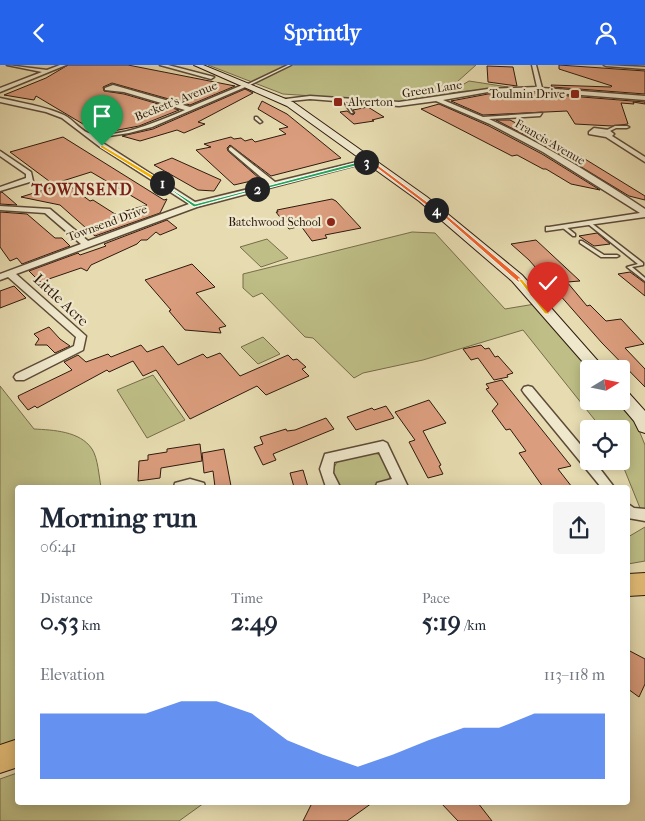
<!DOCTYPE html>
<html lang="en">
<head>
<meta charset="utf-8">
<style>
  body { margin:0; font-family:"IM FELL French Canon",serif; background:#f6f6f7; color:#1f2937; height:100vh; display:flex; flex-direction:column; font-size:19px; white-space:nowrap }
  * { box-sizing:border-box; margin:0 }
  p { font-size:16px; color:#747a83 }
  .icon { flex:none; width:28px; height:28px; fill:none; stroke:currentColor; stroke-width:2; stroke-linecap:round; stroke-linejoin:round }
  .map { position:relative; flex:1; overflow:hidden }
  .sheet { position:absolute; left:15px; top:420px; width:615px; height:320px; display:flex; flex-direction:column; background:#fff; border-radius:5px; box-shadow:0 2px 12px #0003 }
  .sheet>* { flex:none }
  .needle { width:32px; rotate:80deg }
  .buttons { position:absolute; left:580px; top:295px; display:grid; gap:10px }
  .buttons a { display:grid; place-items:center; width:50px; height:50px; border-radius:5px; background:#fff; box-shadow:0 2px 12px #0003; font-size:25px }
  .pin { position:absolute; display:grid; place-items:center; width:42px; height:42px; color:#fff; margin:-51px -21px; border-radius:50% 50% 50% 0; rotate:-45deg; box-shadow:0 0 5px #0007 }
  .pin .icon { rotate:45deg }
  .km { position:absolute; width:25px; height:25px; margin:-12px; border-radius:50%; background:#222; color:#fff; font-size:14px; line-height:25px; text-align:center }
  .round { display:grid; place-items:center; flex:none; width:52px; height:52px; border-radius:5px; background:#f6f6f7 }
  .summary { display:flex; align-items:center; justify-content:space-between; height:85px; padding:0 25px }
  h1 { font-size:28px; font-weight:800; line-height:38px }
  .metrics { display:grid; grid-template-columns:repeat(3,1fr); gap:8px; height:85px; padding:5px 25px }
  .metrics div { display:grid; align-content:center }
  .metrics b { font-size:25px; font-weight:800 }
  .metrics small { font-size:14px; font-weight:400 }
  .metrics p { font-size:14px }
  .chart { height:140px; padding:10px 25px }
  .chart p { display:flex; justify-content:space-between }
  .chart svg { width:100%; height:90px; margin-top:5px; fill:#2563eb; opacity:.7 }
  header { display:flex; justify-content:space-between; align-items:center; height:65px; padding:0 25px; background:#2563eb; color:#fff; font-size:22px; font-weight:800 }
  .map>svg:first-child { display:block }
</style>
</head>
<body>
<header><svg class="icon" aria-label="back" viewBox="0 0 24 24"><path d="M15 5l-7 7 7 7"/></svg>Sprintly<svg class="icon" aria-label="person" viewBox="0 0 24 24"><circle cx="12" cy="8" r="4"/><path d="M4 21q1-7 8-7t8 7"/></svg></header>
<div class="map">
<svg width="645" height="756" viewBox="0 0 645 756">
  <rect width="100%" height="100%" fill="#e7dcb1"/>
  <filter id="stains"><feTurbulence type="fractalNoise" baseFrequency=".004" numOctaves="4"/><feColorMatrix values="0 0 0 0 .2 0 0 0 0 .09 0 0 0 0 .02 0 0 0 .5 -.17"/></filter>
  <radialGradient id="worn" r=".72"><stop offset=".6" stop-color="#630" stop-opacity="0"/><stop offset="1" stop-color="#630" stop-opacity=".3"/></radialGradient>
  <path fill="#bebe86" stroke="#766c4a" d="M208 0H476L438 34 403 37 283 29Z
    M469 16 508 22 449 28Z
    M412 167 435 168 505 244 535 239 590 304 589 336H620L636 358 645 380V444L640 443 621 396V364H602L523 265 423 295 363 308 354 313 313 273 305 272 262 228 253 232 243 223V209Z
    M267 174 288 193 261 202 240 182Z
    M263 272 280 289 258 299 241 282Z
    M153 310 185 355 147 373 117 325Z
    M0 321 34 364C53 365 80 366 92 384 98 393 99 412 101 422H18L17 678 0 685Z
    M371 387 381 390 391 409 389 414C379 421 350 428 339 420 335 417 334 411 332 406L337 397Z
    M645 462V496L628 499V472Z
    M17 708 18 738H204L179 756H0V714Z"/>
  <path fill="#da9d7d" stroke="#2f1a0e" d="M68 0H128L235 21 190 40 112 18 103 22 104 26 124 29 179 45 139 61 108 67 88 62 36 31 34 35 4 30 46 13Z
    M559 0 645 6V29L552 22 551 20 611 22 612 21 559 4Z
    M487 1 513 2 517 21 488 17Z
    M245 24 253 28 198 57 205 59 184 68 177 65 140 76 122 71 153 64Z
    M519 27 645 37V39L633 37 634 39 621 38 628 59 612 61 575 59 567 46 483 50 451 36 488 29Z
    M262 36 287 49 341 93 271 111 230 80 227 83 228 86 260 114 234 120 196 85 211 82 204 79 231 72 234 74 241 73 245 76 252 74 255 77 286 69 279 64 288 62 258 44Z
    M439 39 489 61 542 89 600 125 571 119 546 104H543L517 90 512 91 421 44Z
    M368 42 384 52 372 55 374 56 354 59 340 47 347 46 353 50 355 48 353 45Z
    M496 55H510L580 91 645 131V135L629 131 550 83Z
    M63 72 164 135 167 134 160 148 95 171 60 140 21 132 66 118 90 136 93 135 115 149 147 140 91 107 53 119 10 87Z
    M172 93 221 115 214 126 198 125 154 100Z
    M2 127 17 140 0 139V128Z
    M332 134 336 136 361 163 325 170 327 173 312 176 301 161 289 164 276 147H278L277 145Z
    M0 147 27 149 55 173H62L70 181 22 199 17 193 10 196 0 182Z
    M167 155 177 163 160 170 156 167 147 175H141L137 179 91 200 87 206 81 203 40 217 29 206 78 188 80 190 106 181 104 179Z
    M597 168 610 179 594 181 579 171Z
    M536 175 580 216 567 217 587 241 590 240 606 256 621 254 644 279 625 283 645 304V322L602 278 529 195 511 179Z
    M192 199 215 222 196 228 226 261 219 263 221 268 185 265 169 246 171 245 145 215Z
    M630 207 645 218V231L618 209Z
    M14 221 26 233 0 243V226Z
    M49 262 60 274 70 281 55 288 47 280H35L39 274 34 269Z
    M141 280 147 287 163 281 178 300 203 289 207 293 220 288 240 311 288 290 293 295 297 294 306 302 302 304 309 311 266 330 257 321 190 354 156 305 143 311 133 296 109 307 107 305 37 343 35 341 28 345 19 334 18 331 72 305 64 297 78 290 86 297 108 289 111 292Z
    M481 280 485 284 489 283 495 292 498 291 513 308 507 310 508 312 494 315 478 293 471 295 463 284Z
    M502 315 571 401 558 404 572 422H543L519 388 526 386 510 364 506 365 492 346 498 339 486 324 489 323 486 319Z
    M429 335 446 358 423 366 441 400 439 401 443 409 428 413 409 377 415 375 395 347Z
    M386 341 394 353 356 365 347 352 372 343 374 345Z
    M326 353 334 364 273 389 276 395 263 400 254 382 263 379 260 372 286 364 287 366 295 365Z
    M200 379 202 396 161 403 160 413 138 416 139 396 148 395V390L167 387V384Z
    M224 384 231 421 215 422 213 406 204 408 202 388Z
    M303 405 308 422H294L290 408Z
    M628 585 645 594V619L639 632 628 624Z
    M312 738H372L347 756H303Z
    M441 738H478L492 756H458Z"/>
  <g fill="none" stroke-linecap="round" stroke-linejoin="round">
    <g stroke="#5d4a37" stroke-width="3">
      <path id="lane" d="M288 0H291L248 21 246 20Z
        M343 35H345L353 48H351Z
        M255 52H257L262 57 260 58 255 54Z
        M615 61H627L629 62 627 63H616L608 67 605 66Z
        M588 157H590L643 198V200L632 202 645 213V216L627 202 638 199 588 159Z
        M563 161H565L575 169V171H573L563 163Z
        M580 176H582L604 190H617L619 191 617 192H601L580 178Z"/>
    </g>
    <g stroke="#5d4a37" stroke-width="3">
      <path id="street" d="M7 0 47 5 60 0H66L0 27V23L42 7Z
        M160 0H168L214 12 211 14Z
        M532 0H536L542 23 645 31V35L519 25 488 27 443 35 483 52 542 48 540 51 489 54C544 79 595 111 645 144V152L546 166V162H549L640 148 543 87 490 59 436 36 399 41 310 34 281 37 278 35 310 31 399 37 488 24 537 22Z
        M604 0 645 2V4L606 1Z
        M245 19 250 20 152 62 129 68 95 73 195 137 269 119 229 85V83L231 82 275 117 369 94 372 96 197 142 16 209 86 271 83 285 24 315H16L14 312 16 309 74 281 76 272 8 212 0 215V209L81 179 45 148 0 145V141L50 144 88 176 189 139 100 82 62 53 46 47 0 37V33C21 38 44 41 64 50 73 54 82 68 92 69 121 73 159 56 185 45L124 27 105 25V23L113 20 190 42Z
        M594 63 609 65 614 69 612 71 645 92V97L606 72 589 69V67ZM595 67 605 68H606Z
        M0 86 31 107 33 116 0 126V122L26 113V109L0 91Z
        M528 321 532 322 589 390V396H594L614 422H601L524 328 522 325 524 322Z
        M383 376 387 378 408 422H376L377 418 392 414 379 387 334 397 333 408 340 422H326L320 404 325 389Z
        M190 414 204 418 205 422H174L175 418Z
        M628 439 634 443 645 444V456L628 453Z"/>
    </g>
    <g stroke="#2f1a0e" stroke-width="2">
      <path id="secondary" d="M194 0H203L293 37 427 132 522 210 605 304H589L512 216 419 136 287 41Z
        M621 324 627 326 645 346V368L639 366 634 356 617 336H621Z"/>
    </g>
    <g stroke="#2f1a0e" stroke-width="2">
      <path id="primary" d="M645 508V530L628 531V509Z
        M18 674V702L0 708V680Z"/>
    </g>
    <use href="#lane" fill="#efe8cc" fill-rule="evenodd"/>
    <use href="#street" fill="#efe8cc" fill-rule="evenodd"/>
    <use href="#secondary" fill="#efe8cc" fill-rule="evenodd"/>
    <use href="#primary" fill="#e4be78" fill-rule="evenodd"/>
  </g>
  <path fill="#f5b400" stroke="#fff" d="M102 80 164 117V118L160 119 100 82Z"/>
  <path fill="#22a559" stroke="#fff" d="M160 117 195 139 257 123 260 124 194 142Z"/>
  <path fill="#22a559" stroke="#fff" d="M366 95 367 98 257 126 255 124Z"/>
  <path fill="#f0652b" stroke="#fff" d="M366 95H371L438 145 434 146 369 97 364 98Z"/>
  <path fill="#f0652b" stroke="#fff" d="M434 143H438L522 214V217H518Z"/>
  <path fill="#f5b400" stroke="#fff" d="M518 214H522L550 249H545Z"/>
  <g fill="#8f2418" stroke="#efe8cc" stroke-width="2">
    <rect x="570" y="24" width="10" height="10" rx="2.5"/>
    <rect x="333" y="32" width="10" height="10" rx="2.5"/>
    <circle cx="331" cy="157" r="5"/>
  </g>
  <g text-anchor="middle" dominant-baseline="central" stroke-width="4.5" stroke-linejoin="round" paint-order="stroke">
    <g font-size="12" fill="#2f1a0e" stroke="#efe8cc">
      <text transform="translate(432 24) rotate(-9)">Green Lane</text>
      <text transform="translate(176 36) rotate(-22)">Beckett's Avenue</text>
      <text transform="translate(550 77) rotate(30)">Francis Avenue</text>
      <text transform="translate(107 158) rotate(-20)">Townsend Drive</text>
    </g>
    <g font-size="12" fill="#2f1a0e" stroke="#efe8cc" text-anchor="end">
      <text x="565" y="29">Toulmin Drive</text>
      <text x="348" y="37" text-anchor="start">Alverton</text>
      <text x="321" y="157">Batchwood School</text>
    </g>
    <g font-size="15" fill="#2f1a0e" stroke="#efe8cc">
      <text transform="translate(61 235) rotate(43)">Little Acre</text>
    </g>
    <g font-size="16" font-weight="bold" letter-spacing="1" fill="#7a1f14" stroke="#efe8cc">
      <text x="82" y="124">TOWNSEND</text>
    </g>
  </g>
  <rect width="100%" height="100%" filter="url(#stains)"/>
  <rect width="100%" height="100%" fill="url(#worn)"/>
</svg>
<div class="buttons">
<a><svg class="needle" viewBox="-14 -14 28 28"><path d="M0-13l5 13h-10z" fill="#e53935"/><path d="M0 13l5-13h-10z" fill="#747a83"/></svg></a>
<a><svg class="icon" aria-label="locate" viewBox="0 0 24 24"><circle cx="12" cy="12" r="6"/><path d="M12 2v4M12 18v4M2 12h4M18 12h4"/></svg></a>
</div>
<div class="pin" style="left:102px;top:81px;background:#1e9e55"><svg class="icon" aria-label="arrive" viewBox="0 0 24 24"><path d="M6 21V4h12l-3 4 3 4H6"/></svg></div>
<div class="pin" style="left:548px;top:248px;background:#d93025"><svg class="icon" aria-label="check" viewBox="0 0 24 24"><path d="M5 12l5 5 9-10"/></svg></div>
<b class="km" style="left:162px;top:118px">1</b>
<b class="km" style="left:257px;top:124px">2</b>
<b class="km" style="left:366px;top:97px">3</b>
<b class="km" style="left:436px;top:145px">4</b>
<section class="sheet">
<div class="summary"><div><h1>Morning run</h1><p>06:41</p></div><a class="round"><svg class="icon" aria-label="share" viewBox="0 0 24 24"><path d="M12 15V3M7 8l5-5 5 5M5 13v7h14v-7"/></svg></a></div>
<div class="metrics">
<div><p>Distance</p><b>0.53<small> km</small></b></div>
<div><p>Time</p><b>2:49</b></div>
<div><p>Pace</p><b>5:19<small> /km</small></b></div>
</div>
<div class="chart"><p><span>Elevation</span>113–118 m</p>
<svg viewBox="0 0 160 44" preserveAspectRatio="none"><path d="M0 44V12L10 12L20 12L30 12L40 6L50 6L60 12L70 25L80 32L90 38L100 32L110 25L120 19L130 19L140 12L150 12L160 12V44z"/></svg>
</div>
</section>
</div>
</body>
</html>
